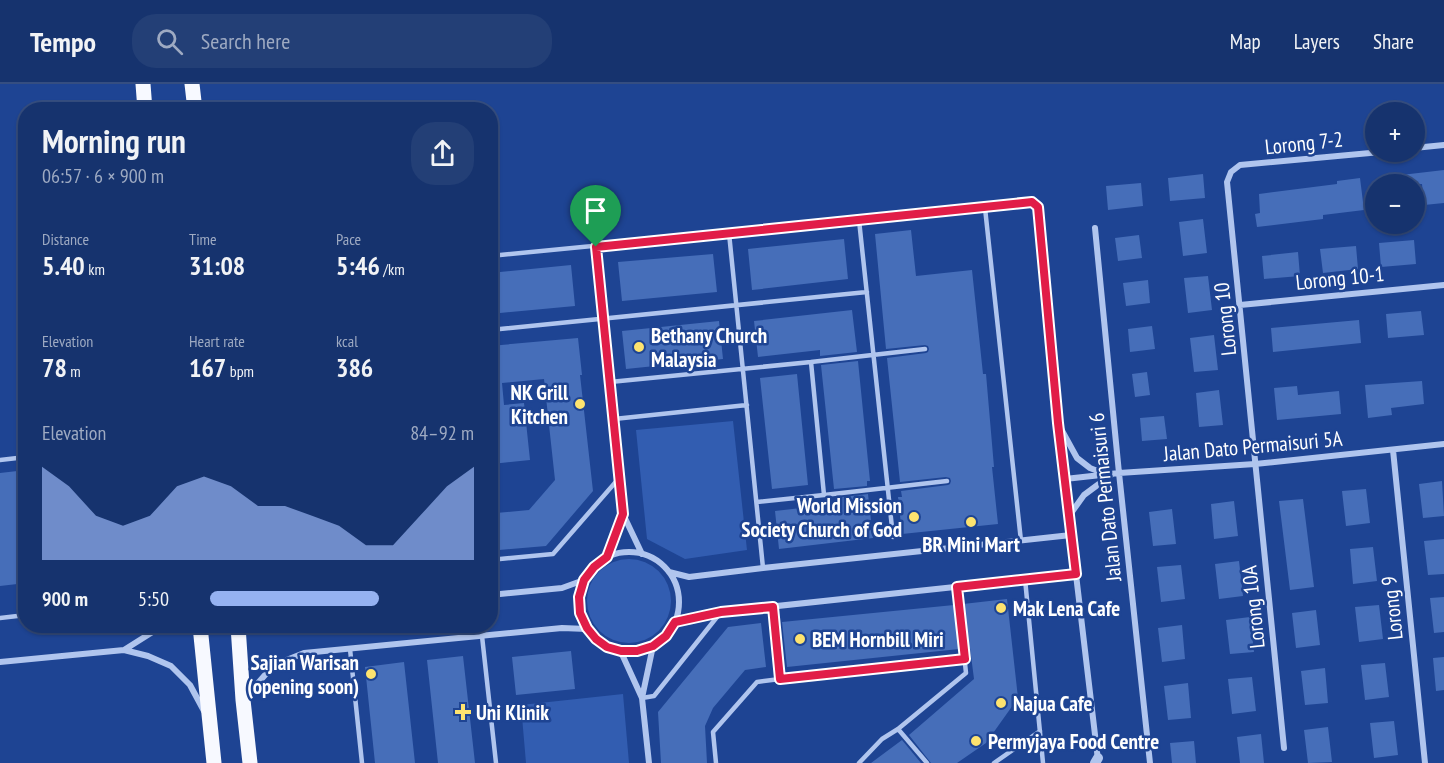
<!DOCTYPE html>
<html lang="en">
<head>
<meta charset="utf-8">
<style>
  body { margin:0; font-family:"PT Sans Narrow",sans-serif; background:#233f76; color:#f1f3f6; height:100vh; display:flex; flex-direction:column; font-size:22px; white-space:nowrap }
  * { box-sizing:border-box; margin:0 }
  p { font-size:20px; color:#9eaac2 }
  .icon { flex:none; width:33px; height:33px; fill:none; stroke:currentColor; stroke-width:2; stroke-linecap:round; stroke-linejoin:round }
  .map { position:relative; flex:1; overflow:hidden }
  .side { position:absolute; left:18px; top:18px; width:480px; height:531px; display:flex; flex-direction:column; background:#16336e; border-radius:24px; box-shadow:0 2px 4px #0004,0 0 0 2px #354e81 }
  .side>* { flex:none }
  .tools { position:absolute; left:1365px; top:18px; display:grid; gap:12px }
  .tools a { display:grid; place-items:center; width:60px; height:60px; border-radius:50%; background:#16336e; box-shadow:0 2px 4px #0004,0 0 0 2px #354e81; font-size:30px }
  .pin { position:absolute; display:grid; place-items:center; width:51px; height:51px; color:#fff; margin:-62px -26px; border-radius:50% 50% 50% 0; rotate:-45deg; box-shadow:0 0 6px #0007 }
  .pin .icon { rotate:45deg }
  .round { display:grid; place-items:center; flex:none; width:63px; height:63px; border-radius:24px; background:#233f76 }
  .overview { display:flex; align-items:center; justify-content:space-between; height:102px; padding:0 24px }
  h1 { font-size:33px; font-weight:700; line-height:45px }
  .figures { display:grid; grid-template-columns:repeat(3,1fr); gap:9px; height:102px; padding:6px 24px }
  .figures div { display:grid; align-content:center }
  .figures b { font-size:26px; font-weight:700 }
  .figures small { font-size:16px; font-weight:400 }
  .figures p { font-size:16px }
  .chart { height:168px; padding:12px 24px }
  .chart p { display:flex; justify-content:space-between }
  .chart svg { width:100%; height:108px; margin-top:6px; fill:#95b2f1; opacity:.7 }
  ul { padding:0 24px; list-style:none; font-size:20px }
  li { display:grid; grid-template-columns:96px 72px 1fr; align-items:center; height:45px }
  li i { height:15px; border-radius:8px; background:#95b2f1 }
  header { display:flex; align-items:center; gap:36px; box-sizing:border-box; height:84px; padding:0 30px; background:#16336e; border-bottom:2px solid #354e81 }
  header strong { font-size:28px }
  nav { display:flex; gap:33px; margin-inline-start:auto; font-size:21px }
  .search { width:420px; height:54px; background:#233f76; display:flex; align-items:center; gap:15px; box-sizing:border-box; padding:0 21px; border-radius:24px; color:#9eaac2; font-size:22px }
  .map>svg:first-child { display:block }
</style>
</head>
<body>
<header>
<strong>Tempo</strong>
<div class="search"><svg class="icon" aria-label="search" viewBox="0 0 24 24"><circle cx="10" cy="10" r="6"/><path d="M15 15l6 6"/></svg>Search here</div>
<nav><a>Map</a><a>Layers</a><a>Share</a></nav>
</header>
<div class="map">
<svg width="1444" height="679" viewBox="0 0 1444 679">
  <rect width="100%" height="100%" fill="#1e4493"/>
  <path fill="#325db1" d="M733 337 747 466 685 475 647 455 636 346Z
    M587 517a42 42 0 1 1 84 0a42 42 0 1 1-84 0Z
    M623 610 629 679H526L521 621Z"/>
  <path fill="#466eb9" d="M1444 86V119L1424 121 1422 100H1384V93Z
    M1203 90 1205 114 1170 117 1168 94Z
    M1360 94 1364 126 1323 131V135L1257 143 1255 130 1260 129 1259 110 1337 100V97Z
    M1141 99 1143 122 1108 126 1106 102Z
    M1203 135 1207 169 1183 172 1179 138Z
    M911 146 916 192 972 186 983 290H986L994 383H992L998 440 902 450 898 413H902L901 407 948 401 950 400 951 397 950 394 946 393 900 398 887 274 926 269 928 268 929 265 928 262 925 261 886 265 875 150Z
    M1139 151 1142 174 1118 177 1115 154Z
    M844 155 848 195 752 206 748 165Z
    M1414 156 1416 180 1381 183 1379 159Z
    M1356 162 1358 185 1323 189 1320 165Z
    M1298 168 1300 192 1264 195 1262 172Z
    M713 170 717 208 622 217 618 178Z
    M571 181 575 222 490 230V189Z
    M1208 192 1212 226 1188 229 1184 194Z
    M1148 196 1150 219 1126 222 1123 199Z
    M852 226 857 268 820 272V266L758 273 754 237Z
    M1421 227 1424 251 1388 254 1386 230Z
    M1359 236 1361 259 1273 268 1271 244Z
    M719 237 723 275 626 285 622 247Z
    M1152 242 1155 265 1130 268 1128 245Z
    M1214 251 1218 286 1194 288 1190 254Z
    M578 254 582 291H580L593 407 546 462 499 466 496 429 529 426 555 396 544 295 502 299 504 321 524 319 530 376 492 380 490 362V262Z
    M858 277 870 397H867V402L834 405 821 281Z
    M1147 288 1150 311 1135 313 1132 290Z
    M797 290 808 401 772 405 760 294Z
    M1422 297 1424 320 1391 324 1392 331 1368 334 1365 301Z
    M1297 302 1298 311 1339 307 1341 330 1277 336 1274 304Z
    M1219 306 1223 341 1199 343 1196 309Z
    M1164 332 1167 355 1142 357 1140 334Z
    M26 386V499L0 502V389Z
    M1442 397 1444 432 1423 434 1419 400Z
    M1366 405 1370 439 1346 442 1342 407Z
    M868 410 873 454 779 465 775 427 836 420 835 414Z
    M1303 415 1314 503 1290 506 1279 417Z
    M1234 417 1238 452 1214 455 1211 420Z
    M1172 425 1176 460 1153 462 1149 428Z
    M1444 455V490L1428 491 1424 457Z
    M1373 463 1377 497 1353 500 1350 465Z
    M1239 477 1243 512 1219 515 1215 480Z
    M1181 481 1185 515 1161 518 1157 483Z
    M1444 513V548L1434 549 1430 514Z
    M1007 515 1018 614 986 659 957 679H931L909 651 974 595 970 564H968L963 520Z
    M954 521 959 565 787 583 782 538Z
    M1379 521 1383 555 1359 558 1355 523Z
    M1316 526 1320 561 1296 564 1292 529Z
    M1250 533 1254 568 1230 570 1226 536Z
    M761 539 766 583 745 586 713 624 705 642 707 679H661L658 628 728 543Z
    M1182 541 1185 575 1162 578 1158 544Z
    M571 567 575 605 516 611 512 573Z
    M463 572 475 679H438L427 576Z
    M1444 573V606L1436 607 1433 574Z
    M404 578 415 679H375L365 583Z
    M1385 579 1389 613 1365 616 1361 581Z
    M1325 584 1328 619 1305 621 1301 587Z
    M1252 593 1256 627 1232 630 1228 595Z
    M1188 599 1191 634 1168 636 1164 602Z
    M1394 637 1398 671 1374 674 1370 639Z
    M1328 643 1332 678 1308 679 1304 646Z
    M1261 650 1264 679H1240L1237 653Z
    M902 656 921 679H871Z
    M1194 657 1196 679H1172L1170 659Z"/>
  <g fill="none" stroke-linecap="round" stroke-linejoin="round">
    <path stroke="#b0c5ee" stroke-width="4.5" d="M985 124 1021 457
      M859 136 893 453
      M729 149 763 484
      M490 172 919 130 1032 118
      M490 246 867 208
      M811 278 925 265
      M610 298 811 278 824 411 757 418
      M614 335 747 321
      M0 376 26 373
      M824 411 947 397
      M490 476 553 470 620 393
      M1025 495 1043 679
      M0 534 26 531
      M482 552 496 679
      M350 565 362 679
      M780 595 965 575
      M642 614 654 612 721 528
      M898 645 927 679
      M716 679 713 648 757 598 780 595 773 523
      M859 679 882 655 898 645 966 589 957 503
      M994 679 1040 647"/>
    <path stroke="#b0c5ee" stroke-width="6" d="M1414 64 1444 61
      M1032 118 1038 123 1058 339 1098 676
      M1095 144 1119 389 1150 679
      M596 163 623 430 642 470
      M1240 221 1444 201
      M1060 343 1077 374 1090 384 1105 390
      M1393 366 1425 679
      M1065 395 1119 389 1255 380 1444 360
      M1069 432 1084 411 1111 391
      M579 518a50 50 0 1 1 100 0a50 50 0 1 1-100 0Z
      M607 473 623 430
      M669 488 689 493 763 484 1071 451
      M490 511 562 504 584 496
      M675 538 721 528 1076 490
      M124 566 162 542
      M621 568 642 614 649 679
      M0 578 124 566 148 572 171 582 190 601 204 627
      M245 614 265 591 279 579 304 569 562 544 587 545
      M642 614 653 562
      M1284 664 1227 98 1231 88 1240 81 1381 68"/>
    <path stroke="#b0c5ee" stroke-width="10" d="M1095 679 1098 674"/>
    <path stroke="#f7f9ff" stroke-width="15" d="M143 0 145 26
      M192 0 195 26
      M200 542 214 679
      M238 542 243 616 250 679"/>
  </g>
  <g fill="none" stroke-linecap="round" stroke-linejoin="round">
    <g stroke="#fff" stroke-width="12">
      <path id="route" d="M1032 118 1038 123 1058 339 1076 490 957 503 965 575 780 595 773 523 721 528 675 538 666 552 653 562 637 567H621L607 563 596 555 587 544 580 529 579 513 584 496 594 483 607 473 623 430 596 163Z"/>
    </g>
    <use href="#route" stroke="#e11d48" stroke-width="8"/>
  </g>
  <g fill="#fde36f" stroke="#1e4493" stroke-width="2">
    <circle cx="639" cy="263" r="6"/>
    <circle cx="580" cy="320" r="6"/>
    <circle cx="914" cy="433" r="6"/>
    <circle cx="971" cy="438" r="6"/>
    <circle cx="1001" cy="524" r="6"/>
    <circle cx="800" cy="555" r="6"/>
    <circle cx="371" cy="590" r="6"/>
    <circle cx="1001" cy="619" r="6"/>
    <path d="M460 619h6v6h6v6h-6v6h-6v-6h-6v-6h6z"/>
    <circle cx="976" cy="657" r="6"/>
  </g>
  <g text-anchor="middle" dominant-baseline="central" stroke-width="5" stroke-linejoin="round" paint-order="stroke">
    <g font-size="21" fill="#fff" stroke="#1e4493">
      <text transform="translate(1304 59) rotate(-6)">Lorong 7-2</text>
      <text transform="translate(1340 194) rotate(-6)">Lorong 10-1</text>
      <text transform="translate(1225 235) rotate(-96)">Lorong 10</text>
      <text transform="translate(1253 362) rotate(-5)">Jalan Dato Permaisuri 5A</text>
      <text transform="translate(1105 413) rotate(-96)">Jalan Dato Permaisuri 6</text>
      <text transform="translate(1253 523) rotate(-96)">Lorong 10A</text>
      <text transform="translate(1392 524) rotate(-96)">Lorong 9</text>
    </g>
    <g font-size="21" font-weight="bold" fill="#fff" stroke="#1e4493" text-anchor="start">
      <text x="651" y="251">Bethany Church<tspan x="651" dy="24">Malaysia</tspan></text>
      <text x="568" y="308" text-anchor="end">NK Grill<tspan x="568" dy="24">Kitchen</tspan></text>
      <text x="902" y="421" text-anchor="end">World Mission<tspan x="902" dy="24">Society Church of God</tspan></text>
      <text x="971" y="460" text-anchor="middle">BR Mini Mart</text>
      <text x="1013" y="524">Mak Lena Cafe</text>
      <text x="812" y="555">BEM Hornbill Miri</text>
      <text x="359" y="578" text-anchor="end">Sajian Warisan<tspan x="359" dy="24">(opening soon)</tspan></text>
      <text x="1013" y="619">Najua Cafe</text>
      <text x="476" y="628">Uni Klinik</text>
      <text x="988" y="657">Permyjaya Food Centre</text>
    </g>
  </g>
</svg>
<div class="tools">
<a>+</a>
<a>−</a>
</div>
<div class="pin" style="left:596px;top:163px;background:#1e9e55"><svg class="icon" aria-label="arrive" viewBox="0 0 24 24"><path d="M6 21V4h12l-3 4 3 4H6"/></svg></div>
<section class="side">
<div class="overview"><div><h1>Morning run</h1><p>06:57 · 6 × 900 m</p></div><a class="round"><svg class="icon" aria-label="share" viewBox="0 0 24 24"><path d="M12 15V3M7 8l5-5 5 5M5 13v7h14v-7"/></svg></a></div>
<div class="figures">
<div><p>Distance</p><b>5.40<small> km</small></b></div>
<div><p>Time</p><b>31:08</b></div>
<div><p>Pace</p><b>5:46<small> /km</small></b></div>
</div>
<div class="figures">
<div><p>Elevation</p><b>78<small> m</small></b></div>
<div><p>Heart rate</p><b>167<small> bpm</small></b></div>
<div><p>kcal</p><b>386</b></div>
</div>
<div class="chart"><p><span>Elevation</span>84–92 m</p>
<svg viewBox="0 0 160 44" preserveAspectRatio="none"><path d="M0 44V6L10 14L20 26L30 30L40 26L50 14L60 10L70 14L80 22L90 22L100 26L110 30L120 38L130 38L140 26L150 14L160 6V44z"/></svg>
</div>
<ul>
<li><b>900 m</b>5:50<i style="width:64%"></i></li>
</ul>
</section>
</div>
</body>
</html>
